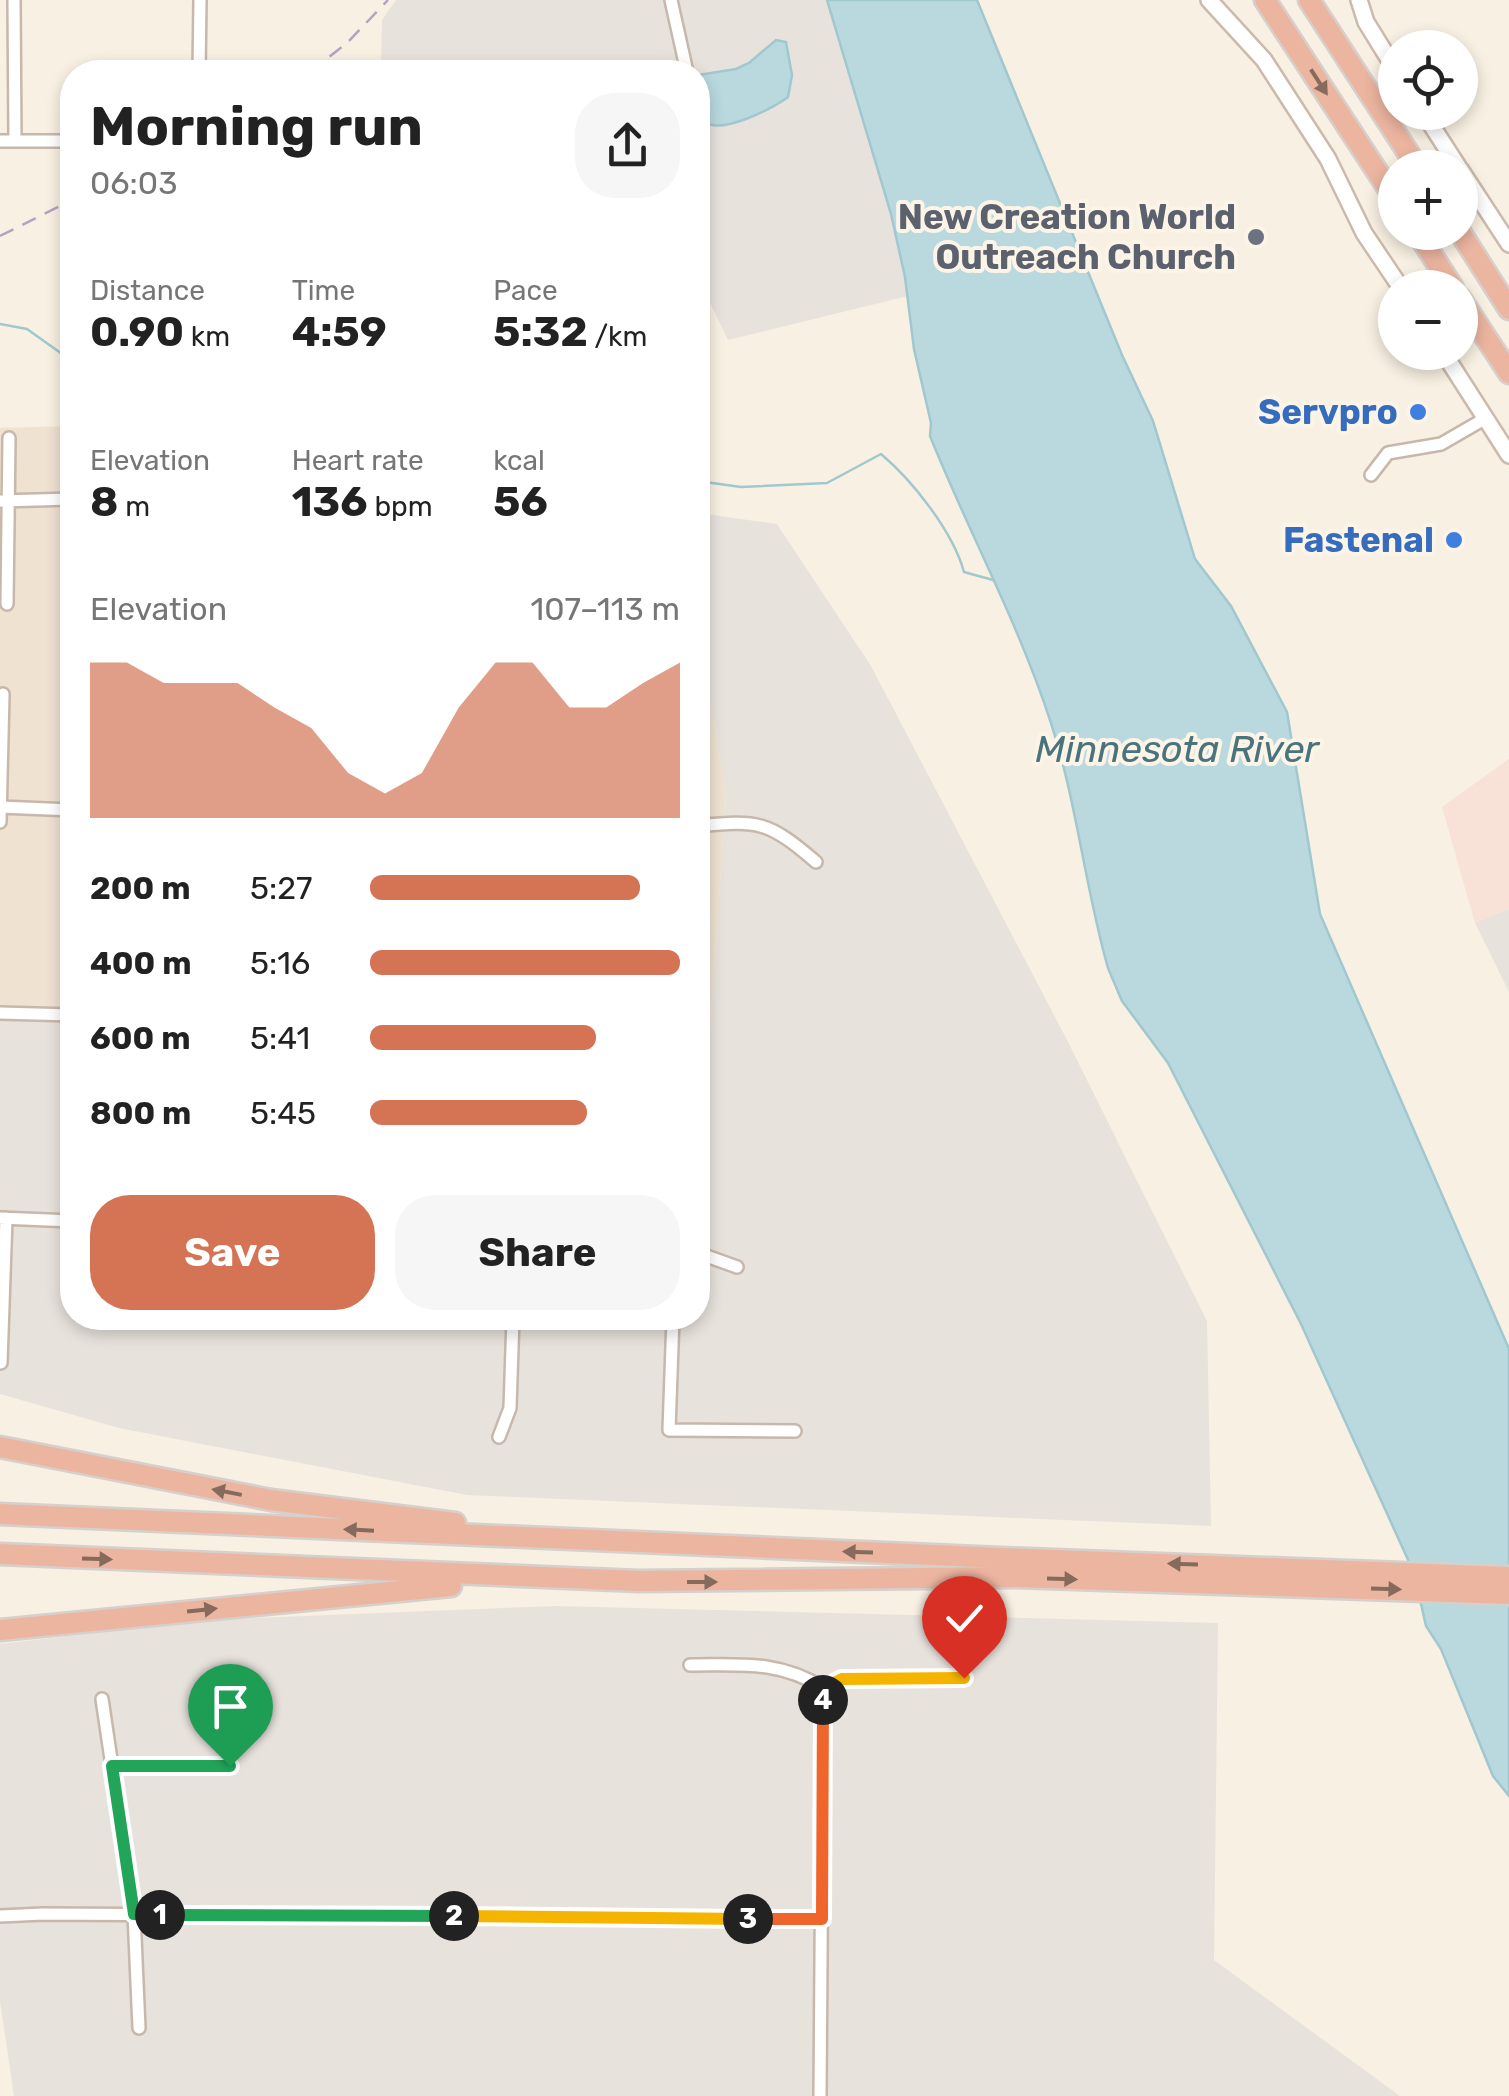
<!DOCTYPE html>
<html lang="en">
<head>
<meta charset="utf-8">
<style>
  body { margin:0; font-family:Rubik,sans-serif; background:#f6f6f6; color:#222; height:100vh; display:flex; flex-direction:column; font-size:38px; white-space:nowrap }
  * { box-sizing:border-box; margin:0 }
  p { font-size:32px; color:#767676 }
  .icon { flex:none; width:55px; height:55px; fill:none; stroke:currentColor; stroke-width:2; stroke-linecap:round; stroke-linejoin:round }
  .map { position:relative; flex:1; overflow:hidden }
  .drawer { position:absolute; left:60px; top:60px; width:650px; height:1270px; display:flex; flex-direction:column; background:#fff; border-radius:40px; box-shadow:0 5px 15px #0003 }
  .drawer>* { flex:none }
  .buttons { position:absolute; left:1378px; top:30px; display:grid; gap:20px }
  .buttons a { display:grid; place-items:center; width:100px; height:100px; border-radius:50%; background:#fff; box-shadow:0 5px 15px #0003; font-size:50px }
  .pin { position:absolute; display:grid; place-items:center; width:85px; height:85px; color:#fff; margin:-102px -42px; border-radius:50% 50% 50% 0; rotate:-45deg; box-shadow:0 0 10px #0007 }
  .pin .icon { rotate:45deg }
  .km { position:absolute; width:50px; height:50px; margin:-25px; border-radius:50%; background:#222; color:#fff; font-size:28px; line-height:50px; text-align:center }
  .round { display:grid; place-items:center; flex:none; width:105px; height:105px; border-radius:40px; background:#f6f6f6 }
  .headline { display:flex; align-items:center; justify-content:space-between; height:170px; padding:0 30px }
  h1 { font-size:55px; font-weight:700; line-height:75px }
  .figures { display:grid; grid-template-columns:repeat(3,1fr); gap:15px; height:170px; padding:10px 30px }
  .figures div { display:grid; align-content:center }
  .figures b { font-size:42px; font-weight:700 }
  .figures small { font-size:28px; font-weight:400 }
  .figures p { font-size:28px }
  .chart { height:280px; padding:20px 30px }
  .chart p { display:flex; justify-content:space-between }
  .chart svg { width:100%; height:180px; margin-top:10px; fill:#d47455; opacity:.7 }
  .button { display:flex; gap:20px; margin-top:auto; padding:20px 30px }
  .button a { flex:1; height:115px; border-radius:40px; background:#d47455; color:#fff; font-size:40px; font-weight:700; line-height:115px; text-align:center }
  .button a+a { background:#f6f6f6; color:#222 }
  ul { padding:0 30px; list-style:none; font-size:32px }
  li { display:grid; grid-template-columns:160px 120px 1fr; align-items:center; height:75px }
  li i { height:25px; border-radius:12px; background:#d47455 }
  .map>svg:first-child { display:block }
</style>
</head>
<body>
<div class="map">
<svg width="1509" height="2096" viewBox="0 0 1509 2096">
  <rect width="100%" height="100%" fill="#f8f0e2"/>
  <path fill="#efe2d1" d="M72 426V1008L0 1005V428Z
    M698 713 714 719 726 795 698 1208Z"/>
  <path fill="#f8e1d6" d="M1509 759V909L1475 923 1442 807Z"/>
  <path fill="#e8e2dc" d="M396 0H873L928 291 728 340 698 278V72H381L382 20Z
    M698 513 777 524 871 666 1066 1038 1207 1321 1211 1526 467 1495 119 1428 0 1394V1005L72 1008V1318H698V1208L726 795 714 719 698 713Z
    M1509 909V992L1475 923Z
    M555 1606 1218 1623 1214 1960 1400 2096H14L0 2001V1644L204 1620Z"/>
  <path fill="#b9d9df" stroke="#a1c7cf" stroke-width="2.5" d="M827 0H977L1122 355 1153 421 1195 559 1231 606 1287 712 1320 914 1509 1349V1796L1493 1776 1441 1649 1426 1626 1414 1573 1301 1324 1168 1063 1122 1001 1108 968C1085 888 1077 803 1051 723 1019 624 969 533 930 436L931 423 914 349 905 277 891 214Z
    M776 40 786 42 792 75 788 97C774 108 721 135 705 122 693 114 697 87 698 75L736 69 749 63Z"/>
  <g fill="none" stroke-linecap="round" stroke-linejoin="round">
    <path stroke="#a1c7cf" stroke-width="2.5" d="M0 324 27 329 72 361
      M698 481 741 487 827 483 881 454C913 481 953 532 964 572L993 580"/>
    <g stroke="#c7b8ab" stroke-width="16">
      <path id="street" d="M14 0 15 141
        M671 0 687 72
        M199 72 200 0
        M0 141H72
        M1371 475 1388 453 1441 444 1486 418
        M0 501 72 499
        M7 604 9 438
        M0 807 72 810
        M0 822 3 694
        M698 826C759 820 768 821 816 862
        M0 1013 72 1015
        M0 1218 72 1221
        M698 1253 737 1267
        M673 1318 669 1430 795 1431
        M1 1363 6 1218
        M499 1437 510 1408 513 1318
        M690 1665C739 1665 780 1660 823 1688
        M823 1688 843 1679 964 1677
        M102 1699 134 1914 139 2028
        M111 1766H230
        M0 1916 43 1914 822 1919
        M820 2096 823 1688"/>
    </g>
    <g stroke="#ccbaab" stroke-width="20">
      <path id="secondary" d="M1209 0 1264 60 1328 159 1364 233 1401 288
        M1359 0 1366 22 1395 69
        M1423 112 1459 168
        M1460 169 1509 244
        M1443 352 1509 455"/>
    </g>
    <g stroke="#d6d0cd" stroke-width="25">
      <path id="highway" d="M1265 0 1395 199
        M1309 0 1418 168
        M1417 232 1453 288
        M1460 232 1509 309
        M1460 298 1509 373
        M0 1447 271 1500 455 1523
        M0 1514 1001 1558 1509 1577
        M0 1554 639 1581 1016 1577 1509 1594
        M0 1630 451 1586"/>
    </g>
    <use href="#street" stroke="#fff" stroke-width="11"/>
    <use href="#secondary" stroke="#fff" stroke-width="15"/>
    <use href="#highway" stroke="#ecb5a0" stroke-width="20"/>
    <path stroke="#b3a3bf" stroke-width="2.5" stroke-dasharray="15 10" stroke-linecap="butt" d="M310 72 347 43 388 0
      M0 236 72 200"/>
  </g>
  <defs><path id="oneway-solid" d="M-6-.8H1V-3.2L6.5 0L1 3.2V.8H-6Z" transform="scale(2.5)"/></defs>
  <g fill="#866b5d">
    <use href="#oneway-solid" transform="translate(1319 82) rotate(57)"/>
    <use href="#oneway-solid" transform="translate(227 1492) rotate(-169)"/>
    <use href="#oneway-solid" transform="translate(359 1530) rotate(-177)"/>
    <use href="#oneway-solid" transform="translate(858 1552) rotate(-178)"/>
    <use href="#oneway-solid" transform="translate(97 1559) rotate(2)"/>
    <use href="#oneway-solid" transform="translate(1183 1564) rotate(-178)"/>
    <use href="#oneway-solid" transform="translate(1062 1579) rotate(2)"/>
    <use href="#oneway-solid" transform="translate(702 1582)"/>
    <use href="#oneway-solid" transform="translate(1386 1589) rotate(2)"/>
    <use href="#oneway-solid" transform="translate(202 1610) rotate(-6)"/>
  </g>
  <g fill="none" stroke-linecap="round" stroke-linejoin="round">
    <g stroke="#fff" stroke-width="20">
      <path id="split-1" d="M160 1915 134 1914 112 1766H230"/>
    </g>
    <g stroke="#fff" stroke-width="20">
      <path id="split-2" d="M160 1915 454 1916"/>
    </g>
    <g stroke="#fff" stroke-width="20">
      <path id="split-3" d="M454 1916 748 1919"/>
    </g>
    <g stroke="#fff" stroke-width="20">
      <path id="split-4" d="M748 1919H822L823 1700"/>
    </g>
    <g stroke="#fff" stroke-width="20">
      <path id="split-5" d="M823 1700 824 1688 842 1679 964 1678"/>
    </g>
    <use href="#split-1" stroke="#22a559" stroke-width="12"/>
    <use href="#split-2" stroke="#22a559" stroke-width="12"/>
    <use href="#split-3" stroke="#f5b400" stroke-width="12"/>
    <use href="#split-4" stroke="#f0652b" stroke-width="12"/>
    <use href="#split-5" stroke="#f5b400" stroke-width="12"/>
  </g>
  <circle fill="#6b7280" stroke="#fcf4e7" stroke-width="4" cx="1256" cy="237" r="10"/>
  <g fill="#3f7fe0" stroke="#fcf4e7" stroke-width="4">
    <circle cx="1418" cy="412" r="10"/>
    <circle cx="1454" cy="540" r="10"/>
  </g>
  <g text-anchor="middle" dominant-baseline="central" stroke-width="8" stroke-linejoin="round" paint-order="stroke">
    <g font-size="35" font-weight="bold" fill="#5b616d" stroke="#fcf4e7" text-anchor="end">
      <text x="1236" y="217">New Creation World<tspan x="1236" dy="40">Outreach Church</tspan></text>
    </g>
    <g font-size="35" font-weight="bold" fill="#366cbe" stroke="#fcf4e7" text-anchor="end">
      <text x="1398" y="412">Servpro</text>
      <text x="1434" y="540">Fastenal</text>
    </g>
    <g font-size="38" font-style="italic" fill="#49747e" stroke="#fcf4e7">
      <text x="1177" y="749">Minnesota River</text>
    </g>
  </g>
</svg>
<div class="buttons">
<a><svg class="icon" aria-label="locate" viewBox="0 0 24 24"><circle cx="12" cy="12" r="6"/><path d="M12 2v4M12 18v4M2 12h4M18 12h4"/></svg></a>
<a>+</a>
<a>−</a>
</div>
<div class="pin" style="left:230px;top:1766px;background:#1e9e55"><svg class="icon" aria-label="arrive" viewBox="0 0 24 24"><path d="M6 21V4h12l-3 4 3 4H6"/></svg></div>
<div class="pin" style="left:964px;top:1678px;background:#d93025"><svg class="icon" aria-label="check" viewBox="0 0 24 24"><path d="M5 12l5 5 9-10"/></svg></div>
<b class="km" style="left:160px;top:1915px">1</b>
<b class="km" style="left:454px;top:1916px">2</b>
<b class="km" style="left:748px;top:1919px">3</b>
<b class="km" style="left:823px;top:1700px">4</b>
<section class="drawer">
<div class="headline"><div><h1>Morning run</h1><p>06:03</p></div><a class="round"><svg class="icon" aria-label="share" viewBox="0 0 24 24"><path d="M12 15V3M7 8l5-5 5 5M5 13v7h14v-7"/></svg></a></div>
<div class="figures">
<div><p>Distance</p><b>0.90<small> km</small></b></div>
<div><p>Time</p><b>4:59</b></div>
<div><p>Pace</p><b>5:32<small> /km</small></b></div>
</div>
<div class="figures">
<div><p>Elevation</p><b>8<small> m</small></b></div>
<div><p>Heart rate</p><b>136<small> bpm</small></b></div>
<div><p>kcal</p><b>56</b></div>
</div>
<div class="chart"><p><span>Elevation</span>107–113 m</p>
<svg viewBox="0 0 160 44" preserveAspectRatio="none"><path d="M0 44V6L10 6L20 11L30 11L40 11L50 17L60 22L70 33L80 38L90 33L100 17L110 6L120 6L130 17L140 17L150 11L160 6V44z"/></svg>
</div>
<ul>
<li><b>200 m</b>5:27<i style="width:87%"></i></li>
<li><b>400 m</b>5:16<i style="width:100%"></i></li>
<li><b>600 m</b>5:41<i style="width:73%"></i></li>
<li><b>800 m</b>5:45<i style="width:70%"></i></li>
</ul>
<div class="button"><a>Save</a><a>Share</a></div>
</section>
</div>
</body>
</html>
